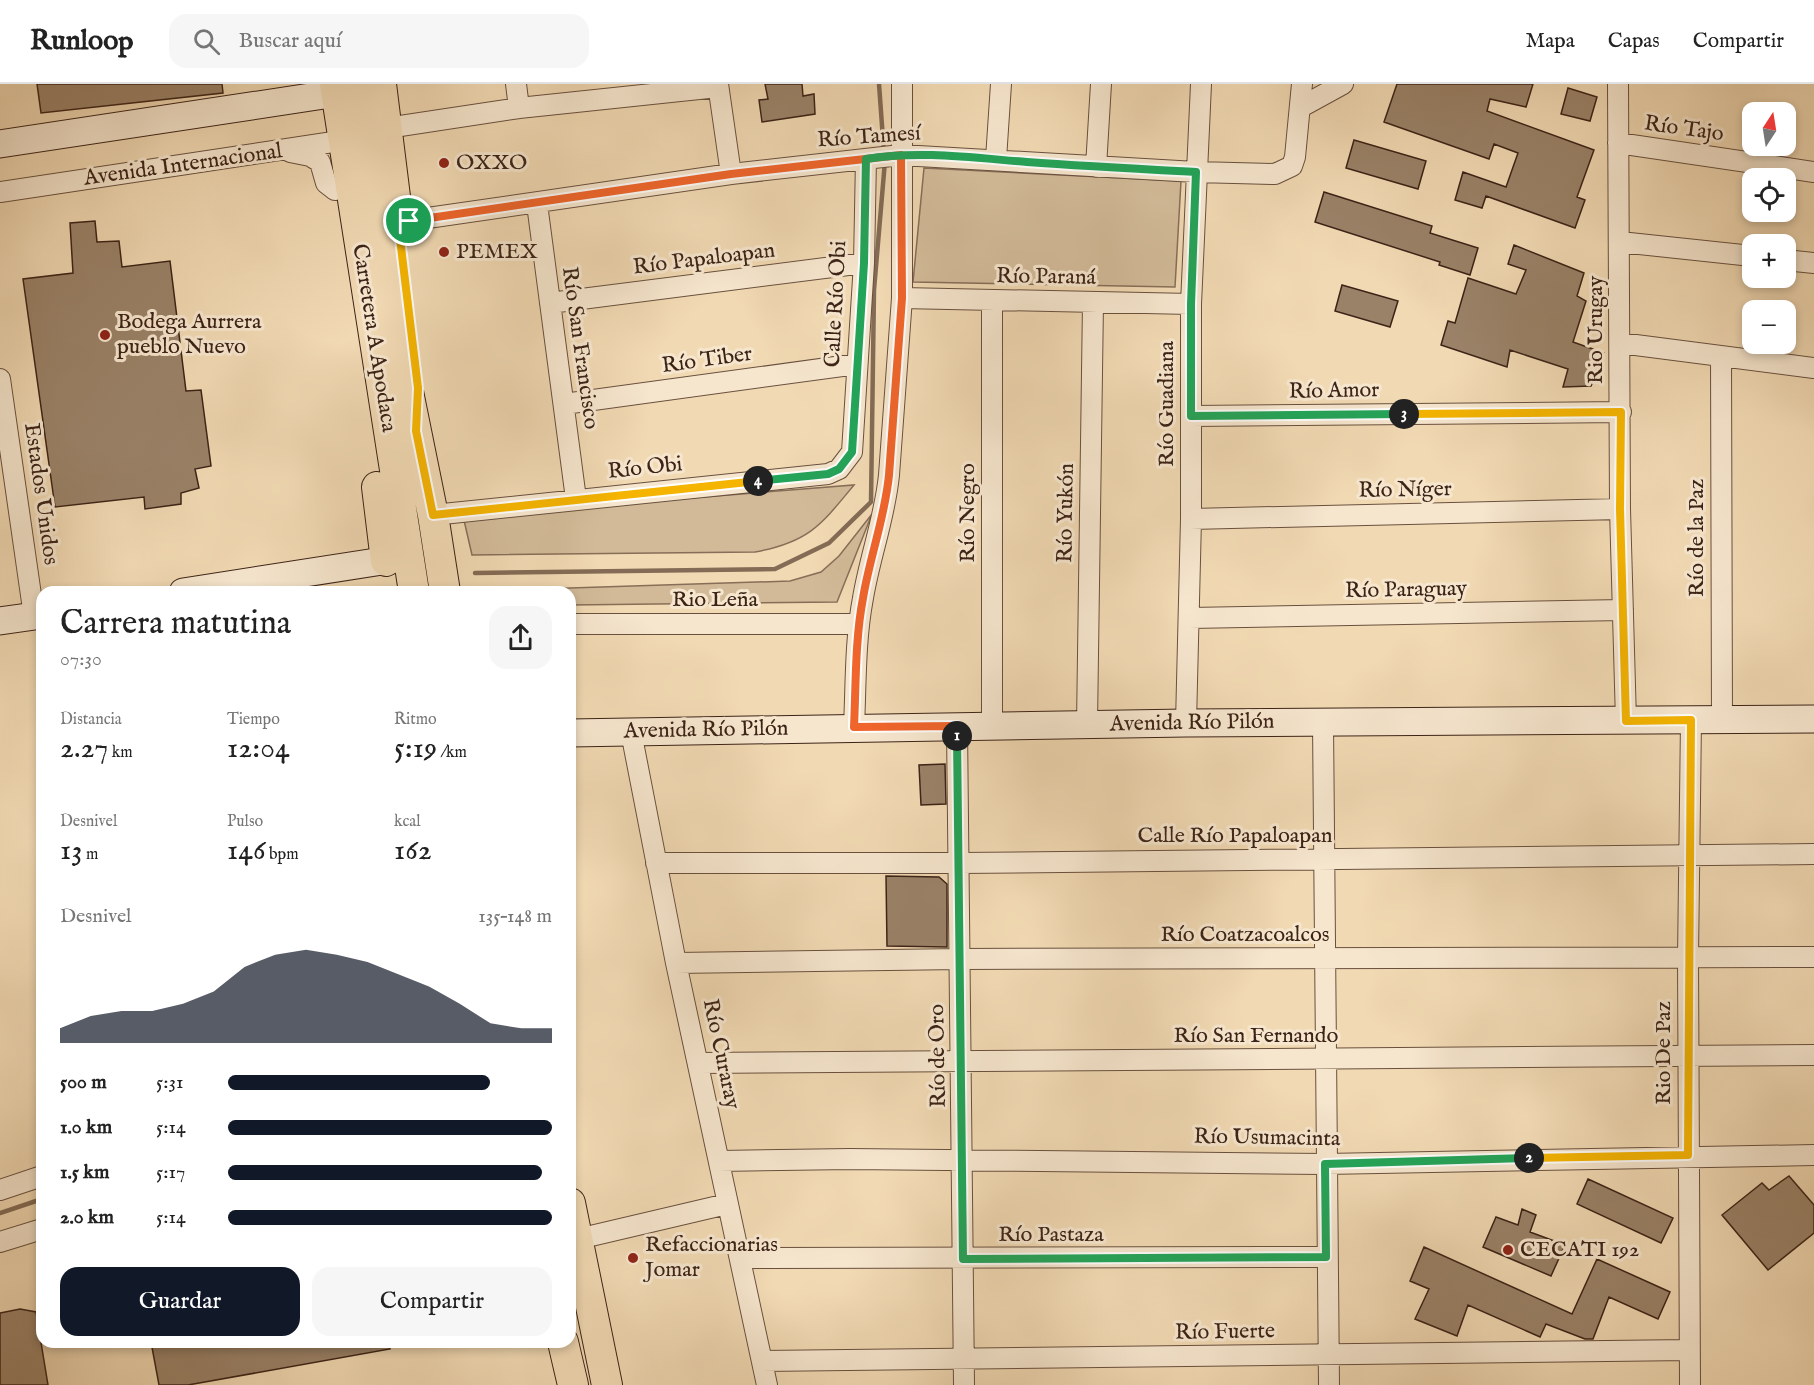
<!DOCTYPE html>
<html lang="es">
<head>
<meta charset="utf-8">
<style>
  body { margin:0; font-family:"IM FELL English",serif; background:#f6f6f6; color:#222; height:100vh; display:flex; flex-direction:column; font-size:22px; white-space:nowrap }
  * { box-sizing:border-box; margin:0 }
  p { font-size:20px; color:#767676 }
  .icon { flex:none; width:33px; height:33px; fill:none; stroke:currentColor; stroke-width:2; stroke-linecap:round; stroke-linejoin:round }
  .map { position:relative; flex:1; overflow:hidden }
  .side { position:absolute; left:36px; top:502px; width:540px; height:762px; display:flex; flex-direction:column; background:#fff; border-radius:18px; box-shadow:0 3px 9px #0003 }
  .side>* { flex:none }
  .needle { width:39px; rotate:12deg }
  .controls { position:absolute; left:1742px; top:18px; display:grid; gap:12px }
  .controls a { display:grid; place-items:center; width:54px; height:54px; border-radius:12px; background:#fff; box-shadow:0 3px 9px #0003; font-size:30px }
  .pin { position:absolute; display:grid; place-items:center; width:51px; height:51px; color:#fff; margin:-26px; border:3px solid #fff; border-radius:50%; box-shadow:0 2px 6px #0007 }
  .km { position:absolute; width:30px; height:30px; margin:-15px; border-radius:50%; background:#222; color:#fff; font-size:16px; line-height:30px; text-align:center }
  .round { display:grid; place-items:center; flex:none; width:63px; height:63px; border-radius:18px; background:#f6f6f6 }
  .overview { display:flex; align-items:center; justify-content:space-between; height:102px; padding:0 24px }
  h1 { font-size:33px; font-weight:600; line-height:45px }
  .metrics { display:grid; grid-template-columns:repeat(3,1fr); gap:9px; height:102px; padding:6px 24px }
  .metrics div { display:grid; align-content:center }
  .metrics b { font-size:30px; font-weight:600 }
  .metrics small { font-size:16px; font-weight:400 }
  .metrics p { font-size:16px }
  .chart { height:168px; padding:12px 24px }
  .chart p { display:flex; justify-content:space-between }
  .chart svg { width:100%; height:108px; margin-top:6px; fill:#111827; opacity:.7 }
  .cta { display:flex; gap:12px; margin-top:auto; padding:12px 24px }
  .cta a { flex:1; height:69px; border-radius:18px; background:#111827; color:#fff; font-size:24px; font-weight:600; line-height:69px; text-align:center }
  .cta a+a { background:#f6f6f6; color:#222 }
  ul { padding:0 24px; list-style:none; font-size:20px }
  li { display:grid; grid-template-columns:96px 72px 1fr; align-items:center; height:45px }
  li i { height:15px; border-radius:8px; background:#111827 }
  header { display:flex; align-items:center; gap:36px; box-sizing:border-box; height:84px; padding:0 30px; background:#fff; border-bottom:2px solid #e0e0e0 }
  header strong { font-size:28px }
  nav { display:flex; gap:33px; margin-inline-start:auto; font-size:21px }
  .search { width:420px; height:54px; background:#f6f6f6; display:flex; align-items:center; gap:15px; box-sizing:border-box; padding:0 21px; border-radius:18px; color:#767676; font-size:22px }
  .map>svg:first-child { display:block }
</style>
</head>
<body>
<header>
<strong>Runloop</strong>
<div class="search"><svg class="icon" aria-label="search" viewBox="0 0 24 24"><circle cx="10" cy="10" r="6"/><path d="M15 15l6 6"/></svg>Buscar aquí</div>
<nav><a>Mapa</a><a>Capas</a><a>Compartir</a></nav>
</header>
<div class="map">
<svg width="1814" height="1301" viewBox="0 0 1814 1301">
  <rect width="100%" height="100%" fill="#f1d9b3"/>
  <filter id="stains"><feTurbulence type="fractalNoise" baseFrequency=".00333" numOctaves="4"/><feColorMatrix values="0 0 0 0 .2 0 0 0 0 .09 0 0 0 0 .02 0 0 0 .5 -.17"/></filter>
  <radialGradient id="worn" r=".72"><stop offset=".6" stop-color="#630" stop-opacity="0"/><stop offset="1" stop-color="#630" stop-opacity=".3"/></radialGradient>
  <path fill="#d2ba98" stroke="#876e58" stroke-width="1.5" d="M924 84 1181 97 1175 203 913 198Z
    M854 401C821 441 809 458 755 468L472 471 463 432Z
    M872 430 837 518 570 521V508L478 507 790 497 821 488 839 472Z"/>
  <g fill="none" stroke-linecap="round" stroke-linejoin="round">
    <path stroke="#836b55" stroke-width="4.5" d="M879 0 884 69
      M475 489 775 485 829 459 871 418 874 206 885 77
      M328 508H331
      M0 1129 42 1115"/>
  </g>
  <path fill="#9a8268" stroke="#3c2317" stroke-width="1.5" d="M37 0H222L223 9 41 29Z
    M765 0H802L803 12 814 10 815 30 762 38 759 16 768 15Z
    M1397 0H1533L1526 23 1490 15 1487 27 1594 66 1577 113 1585 116 1575 144 1486 112 1482 124 1455 116 1463 88 1506 103 1518 69 1494 60 1489 75 1384 38Z
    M1568 4 1597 13 1590 37 1561 30Z
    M1354 56 1426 77 1418 105 1346 84Z
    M1324 108 1432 142 1430 149 1478 164 1470 191 1439 181 1440 178 1315 138Z
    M95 137 97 158 119 157 122 183 170 177 186 307 201 306 211 382 195 385 199 404 181 409V420L145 425 144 413 55 423 23 195 73 189 70 139Z
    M1514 161 1584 189 1577 212 1586 217 1573 258 1604 269 1591 302 1563 303 1568 285 1510 266 1507 283 1441 261 1448 237 1455 239 1468 194 1516 210 1526 186 1508 180Z
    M1342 201 1398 217 1390 243 1335 227Z
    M945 680 946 720 921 721 919 681Z
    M886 792 939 793 947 800V863L887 862Z
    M1789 1092 1814 1121V1149L1768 1186 1722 1131 1762 1099 1769 1106Z
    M1588 1095 1673 1134 1661 1159 1577 1120Z
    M1522 1125 1536 1131 1530 1148 1565 1161 1551 1192 1483 1163 1496 1133 1518 1141Z
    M1424 1163 1572 1230 1597 1175 1670 1208 1658 1235 1609 1213 1593 1255H1585L1546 1240 1540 1253 1468 1221 1457 1252 1415 1235 1429 1205 1410 1197Z
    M20 1225 36 1228 48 1301H0V1229Z
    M151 1258H389L390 1265 188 1301H159Z"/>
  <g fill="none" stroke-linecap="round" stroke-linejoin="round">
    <g stroke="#69503e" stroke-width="22">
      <path id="street" d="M516 0 519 24
        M718 0 731 90
        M1618 0 1620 425 1626 637
        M1301 23 1343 0
        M387 44 519 24 718 3
        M1618 59 1814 88
        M290 68 310 72 320 78 326 99 335 106
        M996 75 1001 0
        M1096 83 1101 0
        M0 108 353 55
        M537 120 576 415
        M386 140 731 90 901 71 1196 88 1275 90 1292 82 1295 73 1302 0
        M1620 158 1752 172
        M1785 176 1814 179
        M902 214 1191 220
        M550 219 864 179
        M1620 259 1814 284
        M1721 272 1722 636
        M0 295 34 532
        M564 320 857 280
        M1191 332 1621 328
        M433 431 828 390 839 385 852 368 864 179 866 75
        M1191 435 1620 425
        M1190 534 1623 526
        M570 540H859
        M1323 638 1329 1301
        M1186 639 1191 435V220L1201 0
        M1087 641 1093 218
        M957 642 964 1301
        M992 642V217
        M854 643C856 600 855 556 863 514 870 472 885 433 889 391L902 214V0
        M631 648 676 879 767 1301
        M656 779H959L1814 770
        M676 879 960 875 1814 873
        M699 979 1814 971
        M719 1077 850 1075 1325 1080 1814 1071
        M0 1106 42 1092
        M578 1155 727 1120
        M0 1158 42 1145
        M740 1174 1326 1173
        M762 1277 1689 1266
        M1690 1301 1688 874 1691 636"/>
    </g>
    <g stroke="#3c2317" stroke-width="29">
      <path id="secondary" d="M0 60 357 6
        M183 508 408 473
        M0 537 42 531
        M570 649 1186 639 1814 635"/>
    </g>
    <g stroke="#3c2317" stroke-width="32">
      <path id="primary" d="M335 0 414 508
        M358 0 386 199 433 431 445 508
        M381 0 398 137
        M377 403 386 477
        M570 1119 607 1301
        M563 1258 573 1301"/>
    </g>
    <use href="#street" stroke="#f6e6ce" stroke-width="20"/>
    <use href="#secondary" stroke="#f6e6ce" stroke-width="27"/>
    <use href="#primary" stroke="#f1d9b3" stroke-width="30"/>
  </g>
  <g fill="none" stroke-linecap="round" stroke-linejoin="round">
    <g stroke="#fff" stroke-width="12">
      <path id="split-1" d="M409 137 731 90 901 71 902 214 889 391C885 433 870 472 863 514 855 556 856 600 854 643L957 642V652"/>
    </g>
    <g stroke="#fff" stroke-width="12">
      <path id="split-2" d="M957 652 963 1175 1326 1173 1325 1080 1529 1074"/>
    </g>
    <g stroke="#fff" stroke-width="12">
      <path id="split-3" d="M1404 330 1621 328 1620 425 1626 637 1691 636 1688 1071 1529 1074"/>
    </g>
    <g stroke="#fff" stroke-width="12">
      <path id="split-4" d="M758 397 828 390 839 385 852 368 864 179 866 75C918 66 975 74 1027 78 1083 82 1140 85 1196 88L1191 220V332L1404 330"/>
    </g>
    <g stroke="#fff" stroke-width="12">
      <path id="split-5" d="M409 137 398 138 418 304 416 347 433 431 758 397"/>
    </g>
    <use href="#split-1" stroke="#f0652b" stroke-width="8"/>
    <use href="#split-2" stroke="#22a559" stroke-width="8"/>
    <use href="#split-3" stroke="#f5b400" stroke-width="8"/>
    <use href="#split-4" stroke="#22a559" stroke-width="8"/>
    <use href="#split-5" stroke="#f5b400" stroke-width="8"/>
  </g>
  <g fill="#8f2418" stroke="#f6e6ce" stroke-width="2">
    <circle cx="444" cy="79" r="6"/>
    <circle cx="444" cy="168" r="6"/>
    <circle cx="105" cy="251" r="6"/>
    <circle cx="1508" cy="1166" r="6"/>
    <circle cx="633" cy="1174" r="6"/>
  </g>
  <g text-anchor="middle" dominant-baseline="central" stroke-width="6" stroke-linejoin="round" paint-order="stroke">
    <g font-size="22" fill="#3c2317" stroke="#f6e6ce">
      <text transform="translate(1684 45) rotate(8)">Río Tajo</text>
      <text transform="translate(869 53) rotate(-4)">Río Tamesí</text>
      <text transform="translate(183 81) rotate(-8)">Avenida Internacional</text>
      <text transform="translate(704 175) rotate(-7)">Río Papaloapan</text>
      <text transform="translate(1046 193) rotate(1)">Río Paraná</text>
      <text transform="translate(836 220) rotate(-87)">Calle Río Obi</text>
      <text transform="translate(1596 246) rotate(-90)">Rio Urugay</text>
      <text transform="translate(374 254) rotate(81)">Carretera A Apodaca</text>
      <text transform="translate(580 264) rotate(82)">Río San Francisco</text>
      <text transform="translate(707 276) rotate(-8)">Río Tiber</text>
      <text transform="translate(1334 307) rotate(-1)">Río Amor</text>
      <text transform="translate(1167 320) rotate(-90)">Río Guadiana</text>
      <text transform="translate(645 384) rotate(-6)">Río Obi</text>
      <text transform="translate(1405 406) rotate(-1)">Río Níger</text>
      <text transform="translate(41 410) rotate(82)">Estados Unidos</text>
      <text transform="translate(968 429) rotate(-90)">Río Negro</text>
      <text transform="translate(1066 429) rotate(-89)">Río Yukón</text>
      <text transform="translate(1697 454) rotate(-90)">Río de la Paz</text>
      <text transform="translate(1406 506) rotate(-1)">Río Paraguay</text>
      <text x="715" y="516">Rio Leña</text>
      <text transform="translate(1192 639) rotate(-1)">Avenida Río Pilón</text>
      <text transform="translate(706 646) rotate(-1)">Avenida Río Pilón</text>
      <text x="1235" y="752">Calle Río Papaloapan</text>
      <text x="1245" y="851">Río Coatzacoalcos</text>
      <text x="1256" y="952">Río San Fernando</text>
      <text transform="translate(1664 969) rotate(-90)">Rio De Paz</text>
      <text transform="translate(721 970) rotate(78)">Río Curaray</text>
      <text transform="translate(938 972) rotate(-91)">Río de Oro</text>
      <text transform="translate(1267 1054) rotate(1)">Río Usumacinta</text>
      <text x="1051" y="1151">Río Pastaza</text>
      <text transform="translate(1225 1248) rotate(-1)">Río Fuerte</text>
    </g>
    <g font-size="22" fill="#3c2317" stroke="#f6e6ce" text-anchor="start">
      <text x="456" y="79">OXXO</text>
      <text x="456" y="168">PEMEX</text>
      <text x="117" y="238">Bodega Aurrera<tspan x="117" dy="25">pueblo Nuevo</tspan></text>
      <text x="645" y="1161">Refaccionarias<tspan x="645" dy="25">Jomar</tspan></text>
      <text x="1520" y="1166">CECATI 192</text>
    </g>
  </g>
  <rect width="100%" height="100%" filter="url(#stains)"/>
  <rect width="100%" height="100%" fill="url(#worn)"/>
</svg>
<div class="controls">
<a><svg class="needle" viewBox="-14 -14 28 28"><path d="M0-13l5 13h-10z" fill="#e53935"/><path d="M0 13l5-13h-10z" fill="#767676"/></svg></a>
<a><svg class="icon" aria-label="locate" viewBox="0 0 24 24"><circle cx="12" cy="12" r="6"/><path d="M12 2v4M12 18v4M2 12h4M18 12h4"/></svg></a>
<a>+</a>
<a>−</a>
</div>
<div class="pin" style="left:409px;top:137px;background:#1e9e55"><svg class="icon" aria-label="arrive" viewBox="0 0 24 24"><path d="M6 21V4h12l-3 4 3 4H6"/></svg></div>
<b class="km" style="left:957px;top:652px">1</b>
<b class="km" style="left:1529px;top:1074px">2</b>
<b class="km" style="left:1404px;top:330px">3</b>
<b class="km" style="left:758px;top:397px">4</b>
<section class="side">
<div class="overview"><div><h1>Carrera matutina</h1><p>07:30</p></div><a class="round"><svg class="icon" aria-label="share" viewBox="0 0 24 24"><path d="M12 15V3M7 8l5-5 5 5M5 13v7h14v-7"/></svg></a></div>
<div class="metrics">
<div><p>Distancia</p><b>2.27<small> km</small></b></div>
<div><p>Tiempo</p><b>12:04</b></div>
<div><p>Ritmo</p><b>5:19<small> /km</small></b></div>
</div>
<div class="metrics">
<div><p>Desnivel</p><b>13<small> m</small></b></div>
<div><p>Pulso</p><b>146<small> bpm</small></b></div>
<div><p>kcal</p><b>162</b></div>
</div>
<div class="chart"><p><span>Desnivel</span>135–148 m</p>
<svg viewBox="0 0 160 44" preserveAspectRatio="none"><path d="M0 44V38L10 33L20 31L30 31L40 28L50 23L60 13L70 8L80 6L90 8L100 11L110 16L120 21L130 28L140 36L150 38L160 38V44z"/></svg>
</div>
<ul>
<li><b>500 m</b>5:31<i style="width:81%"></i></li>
<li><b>1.0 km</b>5:14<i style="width:100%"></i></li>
<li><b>1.5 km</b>5:17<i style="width:97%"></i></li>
<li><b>2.0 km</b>5:14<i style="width:100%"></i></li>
</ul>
<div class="cta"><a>Guardar</a><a>Compartir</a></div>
</section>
</div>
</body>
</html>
